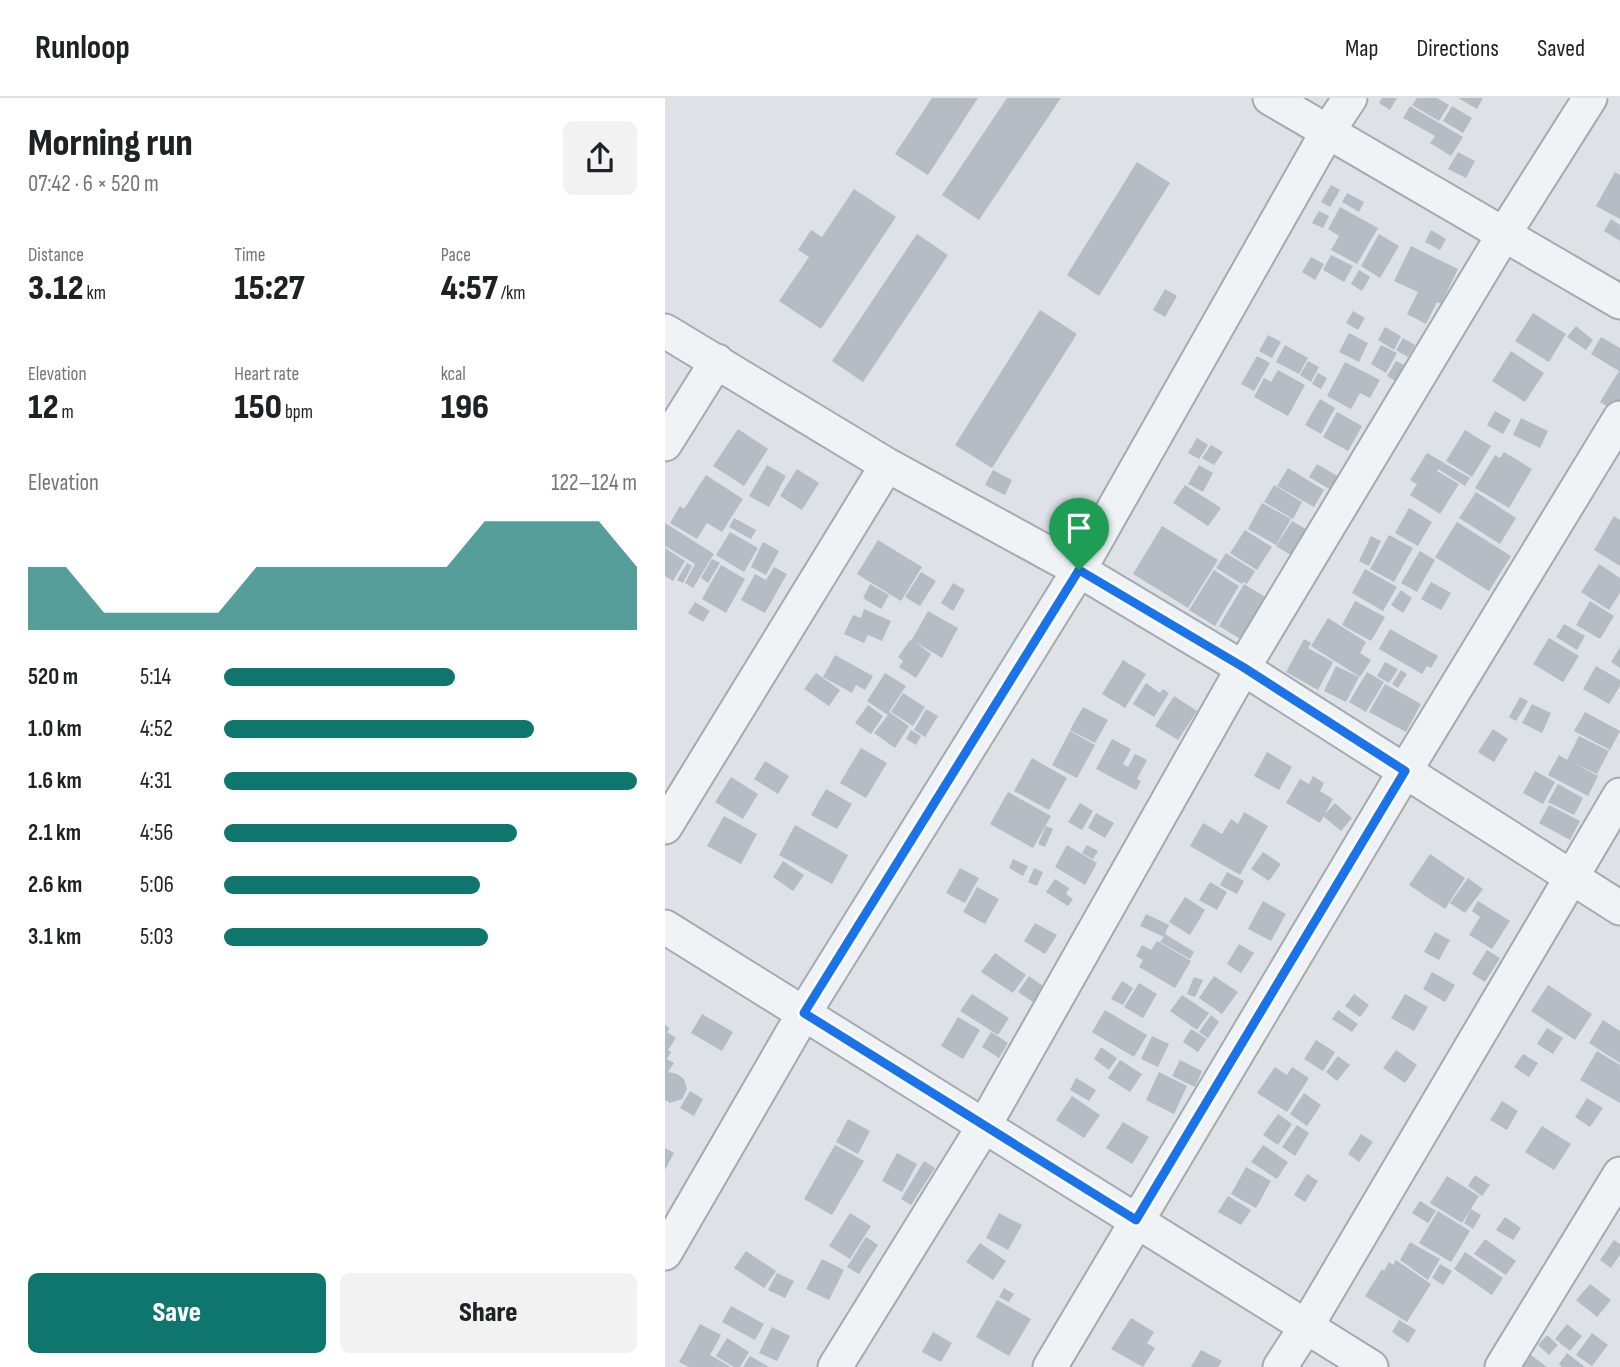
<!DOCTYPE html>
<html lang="en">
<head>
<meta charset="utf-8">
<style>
  body { margin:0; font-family:"Sofia Sans Condensed",sans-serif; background:#f2f2f2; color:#202124; height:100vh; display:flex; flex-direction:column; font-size:26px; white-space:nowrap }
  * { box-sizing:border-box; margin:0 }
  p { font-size:23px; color:#757577 }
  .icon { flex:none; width:38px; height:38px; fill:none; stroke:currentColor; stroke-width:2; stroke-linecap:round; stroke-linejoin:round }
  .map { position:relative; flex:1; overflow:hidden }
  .details { display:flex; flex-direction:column; background:#fff; width:665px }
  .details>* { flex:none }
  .pin { position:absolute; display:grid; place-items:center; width:60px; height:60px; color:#fff; margin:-72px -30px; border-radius:50% 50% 50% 0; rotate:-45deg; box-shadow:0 0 7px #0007 }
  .pin .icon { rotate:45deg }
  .round { display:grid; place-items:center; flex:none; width:74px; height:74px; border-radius:10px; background:#f2f2f2 }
  .summary { display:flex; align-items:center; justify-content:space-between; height:119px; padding:0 28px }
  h1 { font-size:38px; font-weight:800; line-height:52px }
  .stats { display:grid; grid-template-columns:repeat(3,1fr); gap:10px; height:119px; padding:7px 28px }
  .stats div { display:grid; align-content:center }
  .stats b { font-size:35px; font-weight:800 }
  .stats small { font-size:19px; font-weight:400 }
  .stats p { font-size:19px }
  .chart { height:196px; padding:14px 28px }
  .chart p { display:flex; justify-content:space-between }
  .chart svg { width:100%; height:126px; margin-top:7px; fill:#0f766e; opacity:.7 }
  .action { display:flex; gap:14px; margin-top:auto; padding:14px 28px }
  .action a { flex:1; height:80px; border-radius:10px; background:#0f766e; color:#fff; font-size:28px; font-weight:800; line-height:80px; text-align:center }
  .action a+a { background:#f2f2f2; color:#202124 }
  ul { padding:0 28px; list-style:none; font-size:23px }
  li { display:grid; grid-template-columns:112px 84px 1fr; align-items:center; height:52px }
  li i { height:18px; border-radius:9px; background:#0f766e }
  header { display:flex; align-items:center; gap:42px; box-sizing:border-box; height:98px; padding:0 35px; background:#fff; border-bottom:2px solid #e0e0e0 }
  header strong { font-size:33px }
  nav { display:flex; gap:38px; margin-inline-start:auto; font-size:24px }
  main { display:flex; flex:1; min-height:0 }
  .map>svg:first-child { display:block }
</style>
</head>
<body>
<header>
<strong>Runloop</strong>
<nav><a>Map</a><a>Directions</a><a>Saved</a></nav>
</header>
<main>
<section class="details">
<div class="summary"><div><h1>Morning run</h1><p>07:42 · 6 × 520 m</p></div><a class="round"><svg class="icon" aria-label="share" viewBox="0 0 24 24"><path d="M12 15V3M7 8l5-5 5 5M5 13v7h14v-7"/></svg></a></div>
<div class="stats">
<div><p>Distance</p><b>3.12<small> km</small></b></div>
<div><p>Time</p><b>15:27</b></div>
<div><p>Pace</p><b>4:57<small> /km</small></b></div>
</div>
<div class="stats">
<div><p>Elevation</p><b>12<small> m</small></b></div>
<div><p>Heart rate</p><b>150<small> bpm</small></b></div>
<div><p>kcal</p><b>196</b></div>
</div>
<div class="chart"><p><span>Elevation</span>122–124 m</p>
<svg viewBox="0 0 160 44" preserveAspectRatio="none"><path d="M0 44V22L10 22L20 38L30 38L40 38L50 38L60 22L70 22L80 22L90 22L100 22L110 22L120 6L130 6L140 6L150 6L160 22V44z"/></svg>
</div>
<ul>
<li><b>520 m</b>5:14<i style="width:56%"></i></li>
<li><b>1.0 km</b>4:52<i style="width:75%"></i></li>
<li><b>1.6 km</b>4:31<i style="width:100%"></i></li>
<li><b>2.1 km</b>4:56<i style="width:71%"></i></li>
<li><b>2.6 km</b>5:06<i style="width:62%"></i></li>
<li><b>3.1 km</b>5:03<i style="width:64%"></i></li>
</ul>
<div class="action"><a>Save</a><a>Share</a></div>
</section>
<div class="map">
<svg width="955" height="1269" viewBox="0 0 955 1269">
  <rect width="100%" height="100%" fill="#dee2e6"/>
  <path fill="#b6bcc3" d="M267 0H313L263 77 230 56Z
    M342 0H396L314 122 277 97Z
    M717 0H732L725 12 714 5Z
    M752 0H772L784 7 774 23 747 7Z
    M793 0H818L812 11Z
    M745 8 798 39 786 58 765 45 770 38 738 20Z
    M787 8 807 20 798 35 778 23Z
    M793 54 810 63 801 80 783 71Z
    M472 64 505 85 434 198 402 177Z
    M950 74 955 77V121L931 108Z
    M666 87 675 92 665 109 656 104Z
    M189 91 231 119 156 231 114 203 144 159 133 152 146 132 157 139Z
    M682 95 699 104 694 114 677 104Z
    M675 109 713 130 692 166 666 152 674 138 663 131Z
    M654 113 664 118 658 130 647 125Z
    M946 121 955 127V143L939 133Z
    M766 132 781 141 775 152 760 144Z
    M252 136 283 157 198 284 167 263Z
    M714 136 734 148 715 180 696 168Z
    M746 148 793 171 776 206 772 204 761 226 742 216 753 194 729 183Z
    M666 157 688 168 679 184 658 172Z
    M646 159 659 166 650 182 637 174Z
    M694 172 705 179 697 193 686 186Z
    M500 191 512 198 500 219 488 212Z
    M375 212 412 236 327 370 290 347Z
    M688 213 700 220 693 232 681 225Z
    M868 215 901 236 884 264 850 243Z
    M911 228 928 242 921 252 902 239Z
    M720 229 736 238 729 252 713 242Z
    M684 235 703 245 694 264 674 254Z
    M603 237 616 244 607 260 594 253Z
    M936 239 955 250V305L950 313 935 304 954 273 926 256Z
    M738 240 750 247 743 259 731 252Z
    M620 247 643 260 634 276 611 264Z
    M716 247 732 255 721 275 706 266Z
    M846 253 879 275 860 304 827 283Z
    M592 258 605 265 589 293 576 286Z
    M643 263 654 269 646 284 635 277Z
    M731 263 739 267 730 283 722 278Z
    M680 264 715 282 705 300 695 295 686 311 662 298Z
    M613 272 640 287 623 318 589 299 599 280 606 284Z
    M653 275 662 280 656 291 647 286Z
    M655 301 670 310 656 336 640 327Z
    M830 313 846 322 838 336 822 327Z
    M672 314 697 328 683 353 658 339Z
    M856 320 883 333 875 350 848 337Z
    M73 331 103 351 79 388 48 368Z
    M800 332 826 348 807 379 781 363Z
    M532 340 543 347 534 361 523 355Z
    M546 347 558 354 549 367 537 360Z
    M839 354 867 371 844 410 810 390 830 357 835 360Z
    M762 355 805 380 800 388 773 371 772 373 794 386 775 416 745 397 752 386 745 382Z
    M652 366 674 379 666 392 644 379Z
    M102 367 121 378 104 409 84 398Z
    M534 367 548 375 538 394 523 386Z
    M623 370 659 392 649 409 612 388Z
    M132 371 154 385 137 412 115 398Z
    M328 372 347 382 340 397 320 387Z
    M41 377 78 401 57 434 42 425 32 441 5 425 15 408 19 411Z
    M520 387 556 410 543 428 508 405Z
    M609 387 637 404 628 421 599 404Z
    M811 394 851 420 835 446 794 420Z
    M597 405 626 421 611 447 583 431Z
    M744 410 767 424 753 448 730 435Z
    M949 418 955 422V468L929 452Z
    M69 420 91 432 86 441 64 429Z
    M627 423 646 434 631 460 611 448Z
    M792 424 846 458 824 493 770 459Z
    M0 425 49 456 28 490 20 485 30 466 0 448Z
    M497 428 553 462 523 510 468 476Z
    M580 432 607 449 592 472 565 455Z
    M65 434 93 450 79 474 51 457Z
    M724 437 748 450 729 484 705 471Z
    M706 438 716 443 704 468 694 463Z
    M213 442 257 469 236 503 192 476Z
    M98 444 114 453 101 477 86 469Z
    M0 450 20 463 8 483 0 478Z
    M755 453 770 462 752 494 736 485Z
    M561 455 590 473 582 486 579 484 577 486 551 470Z
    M47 461 55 465 43 485 36 480Z
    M22 465 27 468 18 485 12 482Z
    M934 466 955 480V495L944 512 916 494Z
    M56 467 80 481 61 515 37 501Z
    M109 469 122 476 100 515 76 502 90 476 101 482Z
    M700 471 732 489 718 513 687 495Z
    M549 472 574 488 550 528 524 512Z
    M256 474 271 483 255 508 240 499Z
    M766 484 786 495 776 512 756 501Z
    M288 485 300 492 288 513 276 505Z
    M205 486 224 497 216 511 198 500Z
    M579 486 602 500 577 542 554 528Z
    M736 492 747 500 738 515 726 507Z
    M690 503 720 519 706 543 677 527Z
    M925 503 949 518 935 541 911 527Z
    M30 504 45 513 38 524 23 515Z
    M199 511 226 523 217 543 203 537 199 545 179 536 188 517 196 520Z
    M263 513 293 530 277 560 250 544 266 556 251 580 234 569 238 563 233 559 245 542 246 543Z
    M663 520 701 544 695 555 706 562 695 579 646 548Z
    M899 526 920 538 912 552 891 539Z
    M725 531 773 558 766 570 762 568 757 576 714 551Z
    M884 540 914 558 898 584 868 566Z
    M639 541 646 545 643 550 668 564 653 592 621 574Z
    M955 549V570L946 564Z
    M170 557 208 578 200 592 191 587 187 595 158 579Z
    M458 562 481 576 460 610 437 596Z
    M720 564 733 571 724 585 712 578Z
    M671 568 694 579 681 604 659 593Z
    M931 568 955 582V588L944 606 918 591Z
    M736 572 742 576 733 590 727 586Z
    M702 574 719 584 701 614 684 604Z
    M151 575 175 592 164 608 139 591Z
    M220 575 241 588 224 614 244 628 230 650 209 635 223 617 202 603Z
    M481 585 495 595 498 591 504 595 489 619 468 606Z
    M720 586 756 606 741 634 704 614Z
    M238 595 260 609 248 628 226 614Z
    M509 598 532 613 513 642 490 628Z
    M855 599 863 603 851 623 844 619Z
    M867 606 886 615 877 635 857 625Z
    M203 607 218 618 206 636 190 625Z
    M418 609 443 622 430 645 405 632Z
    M261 611 273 618 260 639 249 632Z
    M920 614 955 633 945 652 909 633Z
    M828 631 843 641 829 664 813 654Z
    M246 632 256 638 251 647 241 641Z
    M405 633 430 647 412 680 387 667Z
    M914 638 944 653 932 676 909 665 933 678 923 698 883 677 894 657 902 662Z
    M447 641 466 651 458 666 463 669 470 656 482 662 472 681 476 683 471 692 431 671Z
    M196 650 222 665 201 700 175 685Z
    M602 654 627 669 614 692 589 678Z
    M367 660 402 680 384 712 349 693Z
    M100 663 124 678 113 696 89 681Z
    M870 673 890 684 878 706 858 695Z
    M648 678 659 685 655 693 668 701 655 725 621 705 635 681 644 686Z
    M66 679 93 696 78 721 50 704Z
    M893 686 918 700 909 717 883 704Z
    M161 691 187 706 172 731 146 717Z
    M343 694 386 718 368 750 325 726Z
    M415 705 428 713 417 732 403 724Z
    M670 705 687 720 676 733 658 718Z
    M884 707 915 723 905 742 874 725Z
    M579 714 603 728 575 777 525 748 538 725 557 736 566 721 573 726Z
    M431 715 449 725 440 740 423 730Z
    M59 718 92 736 76 766 42 748Z
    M130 727 183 757 167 786 114 757Z
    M381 728 388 731 380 749 373 746Z
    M402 747 432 765 420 787 390 769Z
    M422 747 433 753 428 761 417 755Z
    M598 754 616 766 604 783 586 771Z
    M765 756 800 780 780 811 744 787Z
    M348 761 363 768 358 778 344 770Z
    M118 763 139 777 128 793 108 779Z
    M295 770 314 780 300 805 281 795Z
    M369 770 378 774 372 788 363 784Z
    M562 774 579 783 572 796 555 787Z
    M803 780 818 791 800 815 785 805Z
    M390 781 404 790 401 796 408 801 403 808 381 794Z
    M545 784 562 794 552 812 534 802Z
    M312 789 334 801 320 826 298 814Z
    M520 799 540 812 525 837 504 824Z
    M598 803 621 816 606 843 583 831Z
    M813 803 845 823 827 851 804 837 815 819 807 813Z
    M481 816 504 827 500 836 529 854 525 861 495 844 499 839 475 828Z
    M370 825 392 837 380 856 359 843Z
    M770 834 785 842 774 862 759 854Z
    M492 843 526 863 510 890 474 869 478 862 471 858 477 847 486 852Z
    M574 846 589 855 576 875 562 866Z
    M822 852 835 860 820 884 807 876Z
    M330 855 361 877 348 895 316 874Z
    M767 874 790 887 780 904 758 891Z
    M364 878 378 888 368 904 353 894Z
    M549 878 573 894 557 916 534 900Z
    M529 879 538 882 530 899 522 896Z
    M457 883 468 890 458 907 446 901Z
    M474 885 492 896 478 920 459 909Z
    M883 887 927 916 910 942 866 913Z
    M307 896 344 920 333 937 295 913Z
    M689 896 704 907 695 919 680 908Z
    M740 896 763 909 749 933 726 920Z
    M517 897 544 915 532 932 505 913Z
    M440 912 482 937 469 959 427 934Z
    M673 912 693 926 687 934 667 921Z
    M37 916 68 934 57 953 26 935Z
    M546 917 554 924 543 940 534 934Z
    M293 919 315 932 298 961 276 948Z
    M938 922 955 933V965L924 945Z
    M0 927 5 930 2 934 11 940 3 952 6 954 2 961 9 965 3 974 12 976 19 981 22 991 17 1001 5 1005 0 1002Z
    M882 930 898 940 888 956 872 946Z
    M526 931 542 941 533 954 518 944Z
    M326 934 343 945 334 960 317 949Z
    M487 938 504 946 493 969 476 961Z
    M651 942 670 954 658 973 639 961Z
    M436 949 452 960 444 972 429 961Z
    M731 952 752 967 740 985 718 970Z
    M932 953 955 967V1005L915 982Z
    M858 956 873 965 864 979 849 969Z
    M673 958 685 967 672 983 661 974Z
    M455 962 477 976 465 994 443 980Z
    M515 962 537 973 530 989 507 978Z
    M610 969 622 977 627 969 644 980 622 1014 592 995Z
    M494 974 522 988 509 1016 481 1002Z
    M411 980 431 992 424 1003 405 992Z
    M25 993 38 1001 29 1018 15 1010Z
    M639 995 656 1007 642 1028 625 1016Z
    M407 998 435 1017 419 1040 391 1022Z
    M922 1000 938 1010 925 1029 910 1019Z
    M837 1003 853 1013 842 1032 825 1022Z
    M613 1016 627 1026 613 1047 598 1037Z
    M183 1021 205 1033 193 1056 171 1044Z
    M458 1024 484 1039 467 1066 441 1050Z
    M632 1027 644 1035 630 1058 617 1049Z
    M877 1028 906 1046 889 1072 860 1054Z
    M696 1036 708 1044 694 1064 683 1056Z
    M170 1047 199 1063 167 1117 139 1101Z
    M598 1047 623 1064 612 1081 586 1064Z
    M0 1050 9 1055 0 1072Z
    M232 1055 252 1066 237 1094 217 1083Z
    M259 1063 270 1070 246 1107 236 1101Z
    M581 1069 606 1083 591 1110 566 1096Z
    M642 1076 653 1083 640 1104 629 1097Z
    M810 1077 825 1087 817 1098 803 1088Z
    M782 1078 814 1098 797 1125 765 1105Z
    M563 1098 586 1112 576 1127 553 1114Z
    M755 1103 771 1113 763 1125 747 1115Z
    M806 1111 816 1117 808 1131 799 1125Z
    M773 1113 805 1133 786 1164 754 1145Z
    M185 1115 206 1128 185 1161 164 1148Z
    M334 1115 357 1127 343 1152 321 1140Z
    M840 1119 856 1130 848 1142 831 1132Z
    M201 1139 213 1147 194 1176 182 1169Z
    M820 1141 851 1163 841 1177 809 1156Z
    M949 1142 955 1146V1157L946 1170 935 1162Z
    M745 1144 775 1161 763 1182 735 1162Z
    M315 1145 341 1163 328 1182 301 1164Z
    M81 1153 111 1173 99 1190 69 1170Z
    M800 1154 838 1180 827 1197 789 1171Z
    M157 1161 179 1172 164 1202 141 1191Z
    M731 1162 766 1186 742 1224 700 1198 717 1171 719 1173 724 1164 728 1167Z
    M775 1166 787 1173 778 1187 767 1180Z
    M112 1175 129 1183 120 1200 103 1192Z
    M925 1186 946 1202 932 1219 911 1202Z
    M339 1190 349 1196 344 1204 334 1199Z
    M332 1202 366 1221 344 1258 311 1239Z
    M66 1208 99 1226 90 1242 57 1224Z
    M466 1220 489 1234 482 1245 490 1250 478 1269 446 1251Z
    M734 1222 751 1232 743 1245 727 1234Z
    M35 1226 56 1237 45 1257 66 1269H24L14 1264Z
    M902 1226 917 1238 905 1253 890 1241Z
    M107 1229 125 1238 112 1263 94 1255Z
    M268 1234 287 1245 276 1264 257 1254Z
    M927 1235 943 1247 927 1268 911 1257Z
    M882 1237 893 1247 884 1257 873 1247Z
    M62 1240 84 1254 75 1269H69L51 1258Z
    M536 1252 557 1263 553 1269H526Z
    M902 1255 920 1269H897L894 1266Z
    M866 1257 882 1269H857Z
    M85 1258 104 1269H78Z"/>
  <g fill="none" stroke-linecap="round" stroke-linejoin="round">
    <g stroke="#a4aab0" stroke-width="37">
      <path id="minor" d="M605 0 955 204
        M0 233 222 367 414 472 578 570 955 810
        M0 346 52 263
        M0 729 222 367
        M0 829 706 1269
        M0 1155 139 915 414 472 663 33 685 0
        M170 1269 319 1028 578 570 839 136 925 0
        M385 1269 740 673 955 320
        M615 1269 641 1229 955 697
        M837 1269 955 1076"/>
    </g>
    <use href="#minor" stroke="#f0f3f5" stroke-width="33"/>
  </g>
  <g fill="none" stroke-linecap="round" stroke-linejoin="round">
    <g stroke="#fff" stroke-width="14">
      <path id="route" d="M414 472 578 569 740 673 471 1122 139 915Z"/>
    </g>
    <use href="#route" stroke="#1a73e8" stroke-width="9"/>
  </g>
</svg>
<div class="pin" style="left:414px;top:472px;background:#1e9e55"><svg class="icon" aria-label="arrive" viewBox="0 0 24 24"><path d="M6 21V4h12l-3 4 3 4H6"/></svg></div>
</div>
</main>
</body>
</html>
